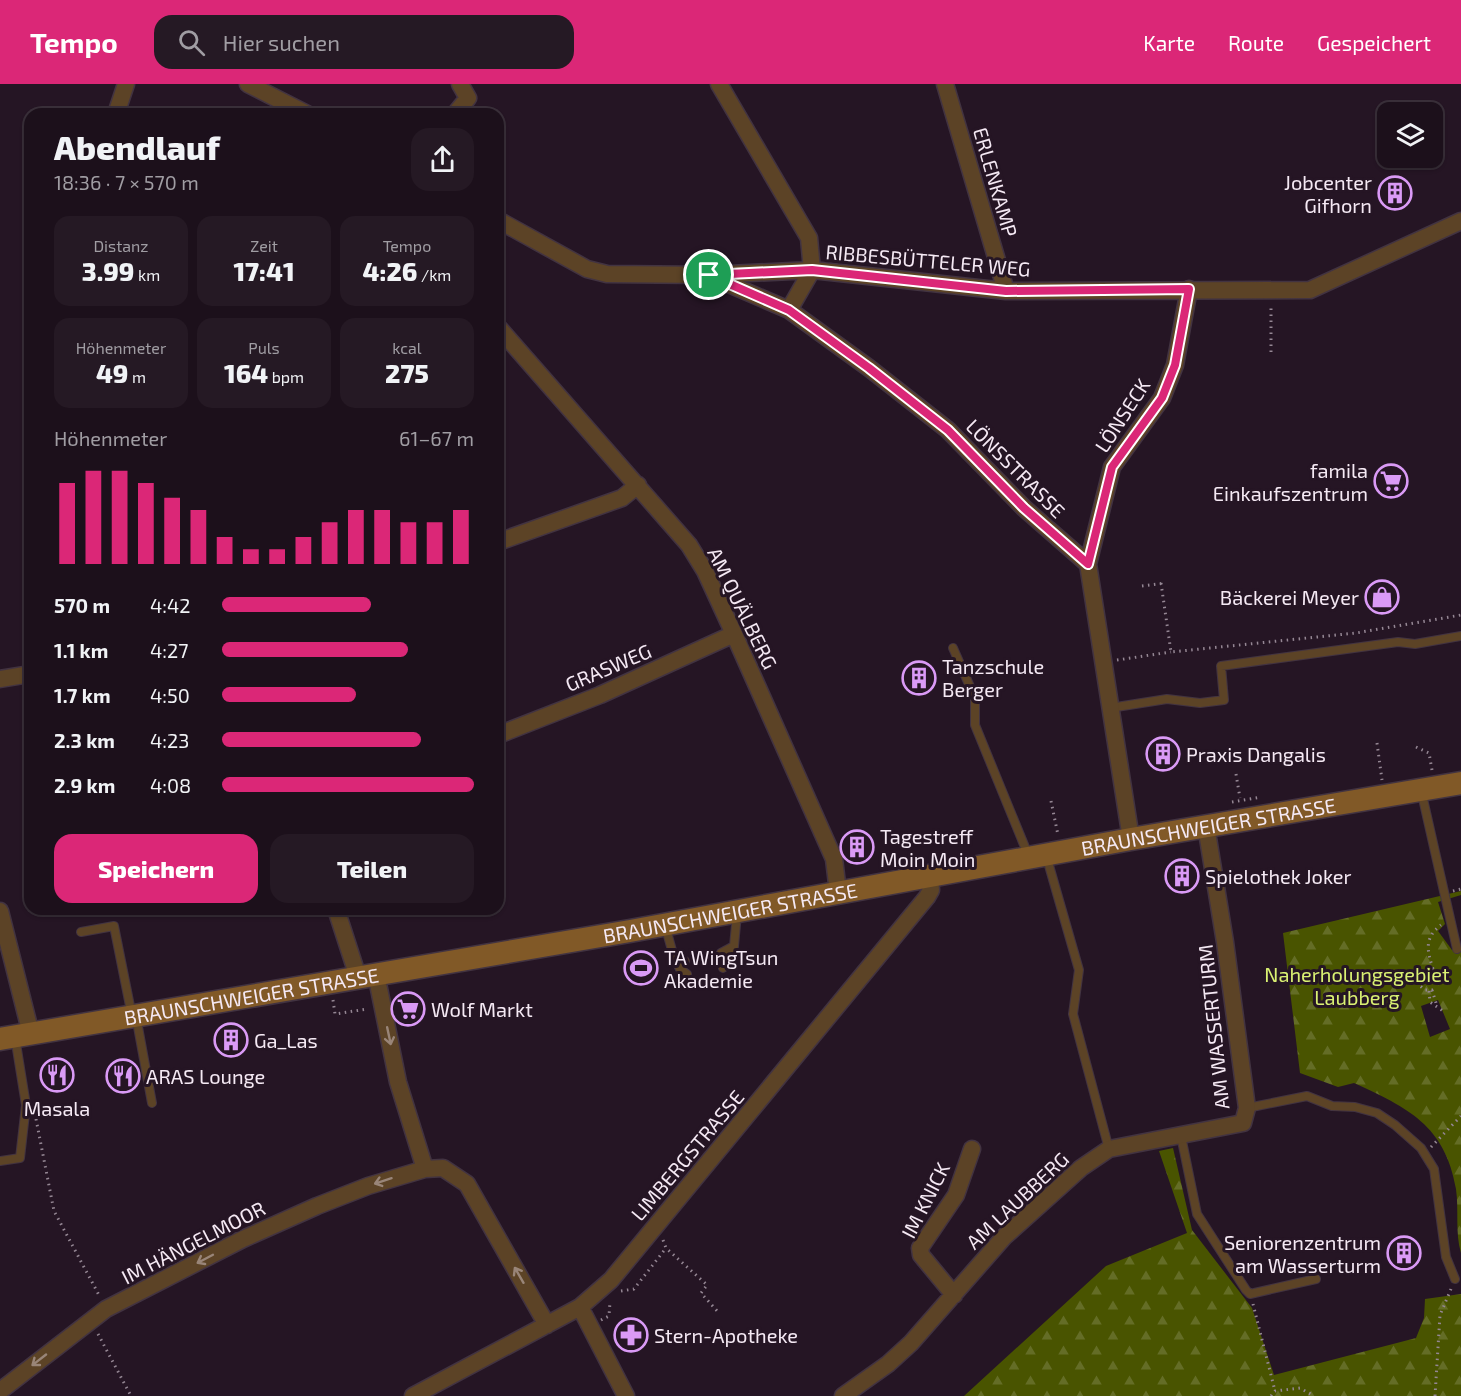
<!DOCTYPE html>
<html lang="de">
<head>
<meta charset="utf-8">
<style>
  body { margin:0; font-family:"Exo 2",sans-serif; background:#251924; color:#f1f3f6; height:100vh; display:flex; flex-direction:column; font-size:22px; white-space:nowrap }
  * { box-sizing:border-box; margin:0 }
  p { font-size:20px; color:#a09da3 }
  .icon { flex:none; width:33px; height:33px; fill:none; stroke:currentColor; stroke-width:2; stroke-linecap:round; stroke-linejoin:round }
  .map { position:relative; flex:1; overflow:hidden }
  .drawer { position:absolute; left:24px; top:24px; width:480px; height:807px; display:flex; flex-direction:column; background:#1c101b; border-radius:18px; box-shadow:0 2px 4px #0004,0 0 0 2px #3a303a }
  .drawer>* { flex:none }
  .controls { position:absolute; left:1377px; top:18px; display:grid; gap:12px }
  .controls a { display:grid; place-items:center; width:66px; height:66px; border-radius:12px; background:#1c101b; box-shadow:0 2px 4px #0004,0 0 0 2px #3a303a; font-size:30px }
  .pin { position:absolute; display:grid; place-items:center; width:51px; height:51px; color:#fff; margin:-26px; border:3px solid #fff; border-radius:50%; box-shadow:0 2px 6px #0007 }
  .round { display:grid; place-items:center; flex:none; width:63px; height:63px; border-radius:18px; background:#251924 }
  .summary { display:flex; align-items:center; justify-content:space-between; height:102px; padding:0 30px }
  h1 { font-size:33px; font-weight:800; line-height:45px }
  .stats { display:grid; grid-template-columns:repeat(3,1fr); gap:9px; height:102px; padding:6px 30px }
  .stats div { display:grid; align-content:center; border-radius:15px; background:#251924; text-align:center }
  .stats b { font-size:26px; font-weight:800 }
  .stats small { font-size:16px; font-weight:400 }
  .stats p { font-size:16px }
  .chart { height:168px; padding:12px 30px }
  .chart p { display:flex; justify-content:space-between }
  .chart svg { width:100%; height:108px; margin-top:6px; stroke:#db2777; stroke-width:6 }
  .primary-button { display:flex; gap:12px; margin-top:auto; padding:12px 30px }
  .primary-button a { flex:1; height:69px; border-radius:18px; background:#db2777; color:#fff; font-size:24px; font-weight:800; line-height:69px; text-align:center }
  .primary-button a+a { background:#251924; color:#f1f3f6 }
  ul { padding:0 30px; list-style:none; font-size:20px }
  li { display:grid; grid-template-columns:96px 72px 1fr; align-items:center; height:45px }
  li i { height:15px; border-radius:8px; background:#db2777 }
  header { display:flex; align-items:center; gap:36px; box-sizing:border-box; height:84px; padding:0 30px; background:#db2777; color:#fff }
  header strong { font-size:28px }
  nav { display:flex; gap:33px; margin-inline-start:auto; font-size:21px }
  .search { width:420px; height:54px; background:#251924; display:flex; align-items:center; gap:15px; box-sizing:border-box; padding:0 21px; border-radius:18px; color:#a09da3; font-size:22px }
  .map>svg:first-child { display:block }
</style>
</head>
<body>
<header>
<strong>Tempo</strong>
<div class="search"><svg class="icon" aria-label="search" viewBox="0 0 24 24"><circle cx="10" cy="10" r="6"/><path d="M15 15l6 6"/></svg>Hier suchen</div>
<nav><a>Karte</a><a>Route</a><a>Gespeichert</a></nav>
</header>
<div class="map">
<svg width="1461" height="1312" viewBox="0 0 1461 1312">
  <defs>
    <pattern id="forest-firs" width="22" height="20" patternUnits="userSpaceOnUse" patternTransform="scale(1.5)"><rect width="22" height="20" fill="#495400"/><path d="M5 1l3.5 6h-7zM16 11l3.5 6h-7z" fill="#646d26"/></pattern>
  </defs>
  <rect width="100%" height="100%" fill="#251524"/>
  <path fill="url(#forest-firs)" fill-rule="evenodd" d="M1461 807V811L1438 818 1445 840 1438 847 1452 866 1461 865V1169C1455 1149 1459 1126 1456 1105 1445 1041 1408 1024 1354 999L1338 1003 1300 989 1283 849ZM1438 916 1450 945 1430 953 1421 922Z
    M1173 1064 1192 1146 1252 1224 1274 1291 1416 1254 1424 1234 1425 1215 1461 1210V1312H964L1106 1182 1187 1149 1159 1067Z"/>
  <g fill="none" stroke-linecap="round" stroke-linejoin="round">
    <g stroke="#423341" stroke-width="10">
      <path id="lane" d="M953 564 975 614V641L1029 773
        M1110 624 1167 615 1200 619 1224 616 1221 582 1398 558 1415 560 1461 552
        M1421 706 1457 865
        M1046 771 1079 886 1073 930 1109 1065
        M665 841 673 870 685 877
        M81 848 114 842 132 932
        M721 869 734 862 737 830
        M674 873 680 885 687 890
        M723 884 732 875 734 862
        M136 932 152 1019
        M1247 1024 1307 1012 1332 1022 1355 1023 1377 1029 1395 1041 1421 1064 1434 1085 1446 1173 1455 1195
        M1181 1052 1197 1130 1246 1206 1250 1210 1316 1195
        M0 1077 20 1074 26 1021 15 953"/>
    </g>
    <g stroke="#423341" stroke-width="19">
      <path id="street" d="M248 0 307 30
        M719 0 809 154 812 186 789 226
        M945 0 1006 207
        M116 30 126 0
        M455 30 468 14 460 0
        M498 136 587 185 607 190 709 191 812 186 1006 207 1310 206 1461 137
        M710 192 789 226 869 284 948 346 1024 424 1088 480 1131 755
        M498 243 689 461 705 487 734 550 834 775 838 808
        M498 458 622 414 638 401
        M1088 480 1112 383 1162 314 1175 281 1189 205
        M0 595 30 590
        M498 651 600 611 734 550
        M336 825 358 893
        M0 827 31 950
        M376 890 398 998 425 1085
        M954 1211 921 1171 920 1164 956 1111 972 1065
        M580 1223 626 1312
        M0 1307 106 1225 243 1155 317 1122 368 1102 425 1085 443 1084 467 1100 547 1241
        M413 1312 580 1223 611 1196 927 813 931 806 930 792
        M843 1312 888 1280 911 1259 1004 1153 1081 1084 1109 1065 1243 1039 1247 1024 1225 858 1206 742"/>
    </g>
    <g stroke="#423341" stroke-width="25">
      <g id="secondary">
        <path id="s1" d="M0 955 630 847 1131 755 1461 699"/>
      </g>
    </g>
    <path stroke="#958794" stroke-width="3" stroke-dasharray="1.5 4.5" stroke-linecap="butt" d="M1271 268V220
      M1161 499 1171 568 1356 549 1461 531
      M1142 502 1165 499
      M1117 576 1171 568
      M1377 659 1382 696
      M1416 663 1429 669 1432 686
      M1236 690 1240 714
      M1051 717 1058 751
      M1232 718 1261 713
      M1453 807 1461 805
      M1433 885C1427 866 1424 854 1441 841
      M1432 906 1437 922
      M1433 906H1425L1419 901 1418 893 1423 886 1430 884 1437 888 1440 895 1436 904
      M1429 907 1430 918 1443 927
      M333 916 335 930 367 925
      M36 1035 54 1127 100 1213
      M1431 1063 1461 1032
      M663 1156 666 1164 707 1201 701 1209 719 1229
      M621 1207 634 1205 666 1164
      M1253 1220 1275 1307
      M601 1236 609 1232 610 1218
      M98 1250 131 1312
      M1271 1312 1275 1307 1300 1304 1314 1312
      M1435 1312 1440 1231 1451 1205"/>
    <use href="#lane" stroke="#5c4326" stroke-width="8"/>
    <use href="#street" stroke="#5c4326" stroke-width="16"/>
    <use href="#secondary" stroke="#815927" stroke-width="22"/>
  </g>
  <defs><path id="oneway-shaft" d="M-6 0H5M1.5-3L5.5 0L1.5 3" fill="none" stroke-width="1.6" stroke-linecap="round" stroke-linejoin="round" transform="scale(1.5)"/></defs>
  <g stroke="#998578">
    <use href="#oneway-shaft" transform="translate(389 952) rotate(78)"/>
    <use href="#oneway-shaft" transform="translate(383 1097) rotate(162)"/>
    <use href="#oneway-shaft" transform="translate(205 1175) rotate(152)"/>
    <use href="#oneway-shaft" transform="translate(519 1191) rotate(-120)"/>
    <use href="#oneway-shaft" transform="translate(39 1276) rotate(142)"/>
  </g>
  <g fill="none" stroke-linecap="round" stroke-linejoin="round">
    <g stroke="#fff" stroke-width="12">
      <path id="route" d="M812 186 1006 207 1189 205 1175 281 1162 314 1112 383 1088 480 1024 424 948 346 869 284 789 226 709 191Z"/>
    </g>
    <use href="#route" stroke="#db2777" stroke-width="8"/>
  </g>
  <defs>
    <g id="building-ring" transform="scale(1.725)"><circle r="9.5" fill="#251524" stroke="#da9af6" stroke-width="1.5"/><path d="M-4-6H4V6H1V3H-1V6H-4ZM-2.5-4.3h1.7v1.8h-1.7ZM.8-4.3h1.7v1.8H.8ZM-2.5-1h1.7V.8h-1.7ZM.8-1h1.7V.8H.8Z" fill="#da9af6"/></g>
    <g id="supermarket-ring" transform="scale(1.725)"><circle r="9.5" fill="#251524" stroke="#da9af6" stroke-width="1.5"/><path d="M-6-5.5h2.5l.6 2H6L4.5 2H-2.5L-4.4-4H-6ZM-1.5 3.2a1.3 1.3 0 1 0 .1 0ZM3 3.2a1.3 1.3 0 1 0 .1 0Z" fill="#da9af6"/></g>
    <g id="shop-ring" transform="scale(1.725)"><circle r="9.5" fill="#251524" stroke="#da9af6" stroke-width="1.5"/><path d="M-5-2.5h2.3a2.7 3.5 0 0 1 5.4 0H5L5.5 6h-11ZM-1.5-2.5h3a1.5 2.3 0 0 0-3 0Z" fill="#da9af6"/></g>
    <g id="stadium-ring" transform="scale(1.725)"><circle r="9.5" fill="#251524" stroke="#da9af6" stroke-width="1.5"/><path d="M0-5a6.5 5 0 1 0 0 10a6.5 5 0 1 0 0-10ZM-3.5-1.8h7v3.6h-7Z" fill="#da9af6"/></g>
    <g id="restaurant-ring" transform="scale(1.725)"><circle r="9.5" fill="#251524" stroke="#da9af6" stroke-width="1.5"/><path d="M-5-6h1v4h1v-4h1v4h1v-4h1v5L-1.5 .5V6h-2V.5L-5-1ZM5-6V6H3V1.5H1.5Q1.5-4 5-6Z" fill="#da9af6"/></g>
    <g id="pharmacy-ring" transform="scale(1.725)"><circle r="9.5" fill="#251524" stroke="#da9af6" stroke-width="1.5"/><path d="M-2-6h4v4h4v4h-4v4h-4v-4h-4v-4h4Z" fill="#da9af6"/></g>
  </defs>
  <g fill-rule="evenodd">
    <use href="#building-ring" x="1395" y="109"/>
    <use href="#supermarket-ring" x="1391" y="397"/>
    <use href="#shop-ring" x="1382" y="513"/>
    <use href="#building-ring" x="919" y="594"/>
    <use href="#building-ring" x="1163" y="670"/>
    <use href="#building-ring" x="857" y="763"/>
    <use href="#building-ring" x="1182" y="792"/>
    <use href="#stadium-ring" x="641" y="884"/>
    <use href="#supermarket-ring" x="408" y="925"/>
    <use href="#building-ring" x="231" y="956"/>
    <use href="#restaurant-ring" x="57" y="991"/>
    <use href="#restaurant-ring" x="123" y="992"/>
    <use href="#building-ring" x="1404" y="1169"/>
    <use href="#pharmacy-ring" x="631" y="1251"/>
  </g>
  <g text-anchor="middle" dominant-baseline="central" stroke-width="6" stroke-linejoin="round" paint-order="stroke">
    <g font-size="20" fill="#f5e9f4" stroke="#251524">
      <text transform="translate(996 98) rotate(74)">ERLENKAMP</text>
      <text transform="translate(928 176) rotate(5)">RIBBESBÜTTELER WEG</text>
      <text transform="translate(1122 331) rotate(-57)">LÖNSECK</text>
      <text transform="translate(1016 384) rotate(45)">LÖNSSTRASSE</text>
      <text transform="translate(743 524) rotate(64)">AM QUÄLBERG</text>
      <text transform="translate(608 583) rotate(-23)">GRASWEG</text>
      <text stroke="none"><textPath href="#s1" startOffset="1227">BRAUNSCHWEIGER STRASSE</textPath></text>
      <text stroke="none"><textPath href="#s1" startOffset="741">BRAUNSCHWEIGER STRASSE</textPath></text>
      <text stroke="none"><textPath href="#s1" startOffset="255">BRAUNSCHWEIGER STRASSE</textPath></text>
      <text transform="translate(1213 943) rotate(-96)">AM WASSERTURM</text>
      <text transform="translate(687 1071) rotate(-50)">LIMBERGSTRASSE</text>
      <text transform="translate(925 1116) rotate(-63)">IM KNICK</text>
      <text transform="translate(1017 1116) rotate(-43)">AM LAUBBERG</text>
      <text transform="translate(193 1158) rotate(-27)">IM HÄNGELMOOR</text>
    </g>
    <g font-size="20" fill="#f5e9f4" stroke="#251524" text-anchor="start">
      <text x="1372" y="98" text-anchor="end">Jobcenter<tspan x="1372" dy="23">Gifhorn</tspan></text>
      <text x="1368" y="386" text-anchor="end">famila<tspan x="1368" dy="23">Einkaufszentrum</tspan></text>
      <text x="1359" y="513" text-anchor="end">Bäckerei Meyer</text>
      <text x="942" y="582">Tanzschule<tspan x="942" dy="23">Berger</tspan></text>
      <text x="1186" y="670">Praxis Dangalis</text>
      <text x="880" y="752">Tagestreff<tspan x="880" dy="23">Moin Moin</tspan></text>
      <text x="1205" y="792">Spielothek Joker</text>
      <text x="664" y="873">TA WingTsun<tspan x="664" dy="23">Akademie</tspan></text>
      <text x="431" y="925">Wolf Markt</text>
      <text x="254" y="956">Ga_Las</text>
      <text x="146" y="992">ARAS Lounge</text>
      <text x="57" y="1024" text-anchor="middle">Masala</text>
      <text x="1381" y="1158" text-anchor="end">Seniorenzentrum<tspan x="1381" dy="23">am Wasserturm</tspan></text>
      <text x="654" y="1251">Stern-Apotheke</text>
    </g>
    <g font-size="20" fill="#daf173" stroke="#251524">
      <text x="1357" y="890">Naherholungsgebiet<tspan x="1357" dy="23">Laubberg</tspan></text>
    </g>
  </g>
</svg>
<div class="controls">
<a><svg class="icon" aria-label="layers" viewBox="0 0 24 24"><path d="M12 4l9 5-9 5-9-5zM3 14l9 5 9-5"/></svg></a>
</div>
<div class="pin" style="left:709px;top:191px;background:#1e9e55"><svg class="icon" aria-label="arrive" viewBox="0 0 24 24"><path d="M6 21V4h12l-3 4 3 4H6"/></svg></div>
<section class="drawer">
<div class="summary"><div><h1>Abendlauf</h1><p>18:36 · 7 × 570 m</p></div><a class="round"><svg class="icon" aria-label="share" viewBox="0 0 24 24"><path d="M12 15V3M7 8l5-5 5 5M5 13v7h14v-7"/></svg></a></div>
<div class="stats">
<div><p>Distanz</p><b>3.99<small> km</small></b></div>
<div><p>Zeit</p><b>17:41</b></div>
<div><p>Tempo</p><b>4:26<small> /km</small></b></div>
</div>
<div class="stats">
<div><p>Höhenmeter</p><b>49<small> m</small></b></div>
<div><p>Puls</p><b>164<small> bpm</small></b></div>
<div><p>kcal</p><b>275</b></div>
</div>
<div class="chart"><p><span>Höhenmeter</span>61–67 m</p>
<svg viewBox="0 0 160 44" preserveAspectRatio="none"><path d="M5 44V11M15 44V6M25 44V6M35 44V11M45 44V17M55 44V22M65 44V33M75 44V38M85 44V38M95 44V33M105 44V27M115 44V22M125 44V22M135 44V27M145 44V27M155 44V22"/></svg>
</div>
<ul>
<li><b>570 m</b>4:42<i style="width:59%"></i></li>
<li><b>1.1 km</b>4:27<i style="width:74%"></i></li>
<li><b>1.7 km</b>4:50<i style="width:53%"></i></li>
<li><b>2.3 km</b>4:23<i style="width:79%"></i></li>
<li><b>2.9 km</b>4:08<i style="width:100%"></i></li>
</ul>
<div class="primary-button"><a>Speichern</a><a>Teilen</a></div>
</section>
</div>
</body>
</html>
